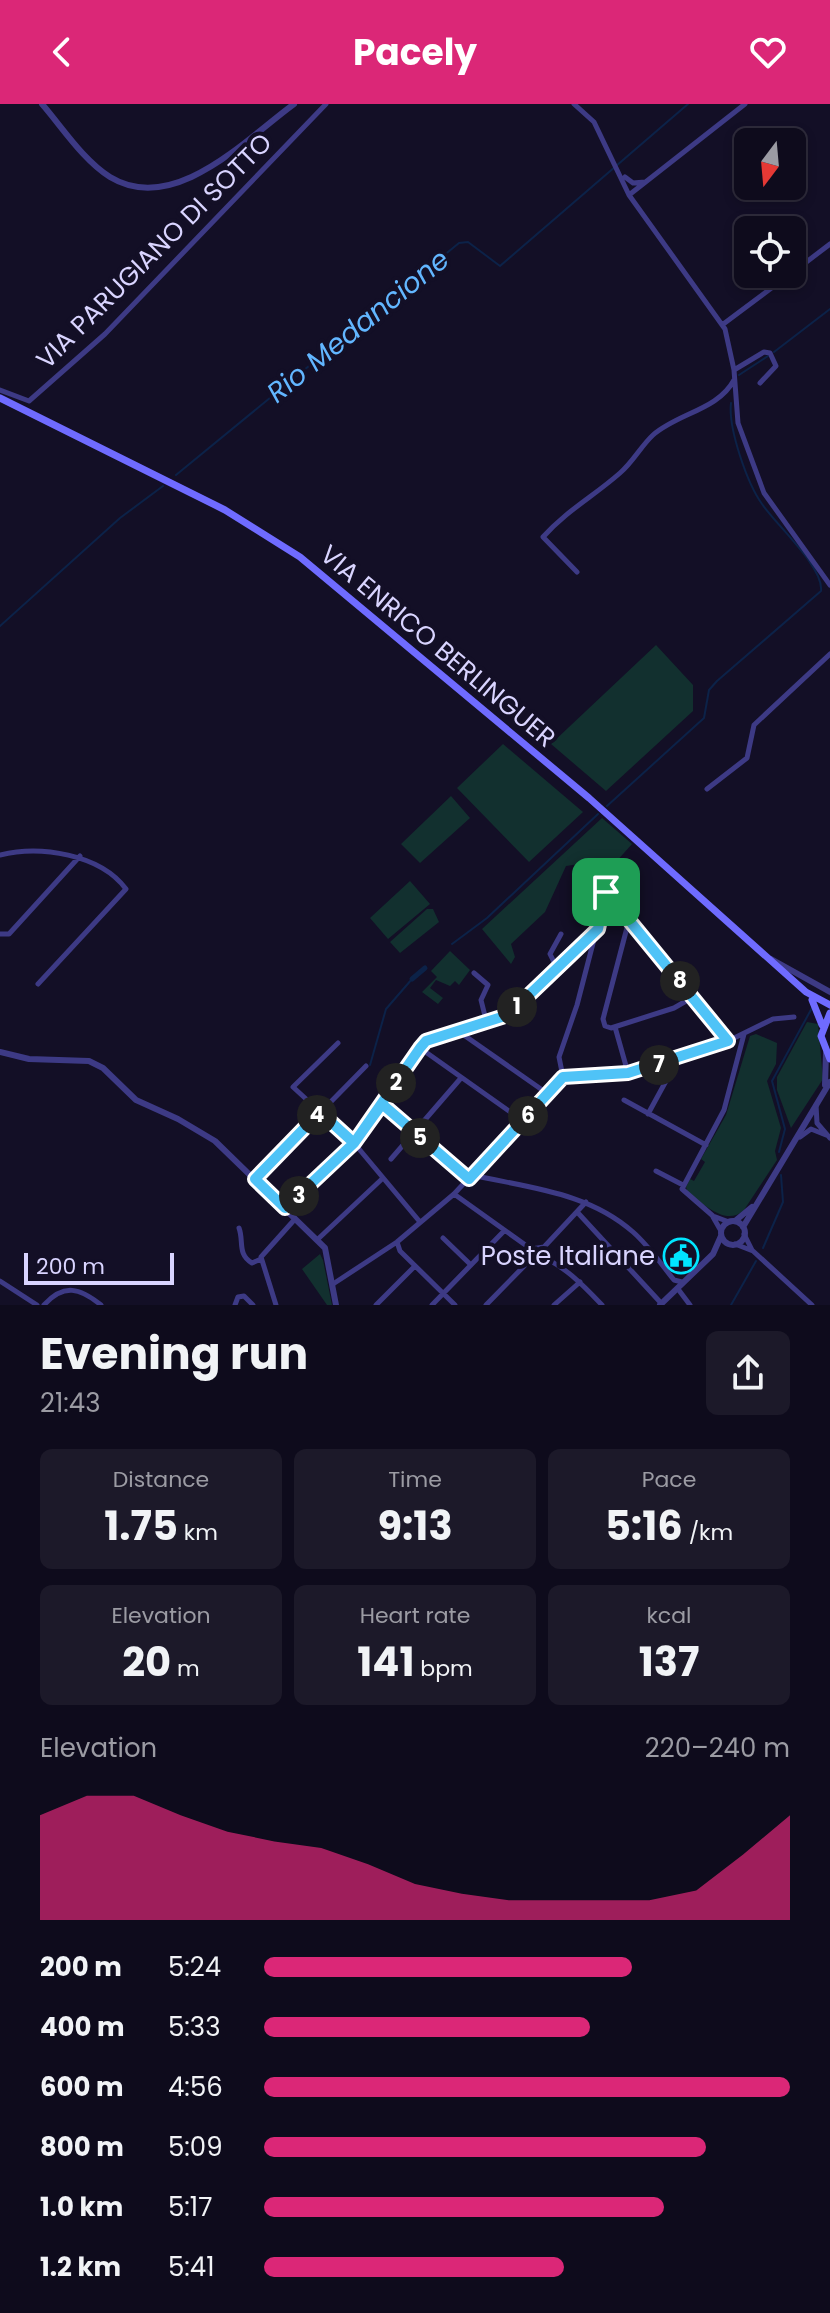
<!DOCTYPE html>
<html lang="en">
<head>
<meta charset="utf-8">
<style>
  body { margin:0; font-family:Poppins,sans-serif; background:#1c1929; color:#f1f3f6; height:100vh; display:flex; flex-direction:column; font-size:30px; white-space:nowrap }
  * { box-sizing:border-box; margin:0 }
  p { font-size:26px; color:#9b9ba3 }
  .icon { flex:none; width:44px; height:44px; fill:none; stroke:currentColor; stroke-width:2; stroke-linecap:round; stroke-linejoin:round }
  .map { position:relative; height:1201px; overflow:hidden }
  .details { display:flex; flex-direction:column; background:#0e0b1c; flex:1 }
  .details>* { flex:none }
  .needle { width:52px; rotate:196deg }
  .tools { position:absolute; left:734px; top:24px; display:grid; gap:16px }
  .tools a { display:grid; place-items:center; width:72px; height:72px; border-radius:12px; background:#0e0b1c; box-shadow:0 4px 12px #0003,0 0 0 2px #2e2b3b; font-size:40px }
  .scale { position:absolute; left:24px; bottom:20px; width:150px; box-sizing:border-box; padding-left:8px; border:4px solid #d9d4ff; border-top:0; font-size:22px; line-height:28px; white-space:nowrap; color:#d9d4ff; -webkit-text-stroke:6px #130f26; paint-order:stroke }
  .pin { position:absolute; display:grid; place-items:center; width:68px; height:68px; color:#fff; margin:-34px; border-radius:16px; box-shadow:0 4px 12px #0006 }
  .km { position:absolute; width:40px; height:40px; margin:-20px; border-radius:50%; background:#222; color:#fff; font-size:22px; line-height:40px; text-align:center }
  .round { display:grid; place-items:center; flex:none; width:84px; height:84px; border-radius:12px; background:#1c1929 }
  .overview { display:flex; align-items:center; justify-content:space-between; height:136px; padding:0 40px }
  h1 { font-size:44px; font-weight:700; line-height:60px }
  .stats { display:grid; grid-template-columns:repeat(3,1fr); gap:12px; height:136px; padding:8px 40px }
  .stats div { display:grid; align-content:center; border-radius:12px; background:#1c1929; text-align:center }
  .stats b { font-size:40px; font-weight:700 }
  .stats small { font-size:22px; font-weight:400 }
  .stats p { font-size:22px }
  .chart { height:224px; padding:16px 40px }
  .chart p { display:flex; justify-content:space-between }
  .chart svg { width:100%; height:144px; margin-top:8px; fill:#db2777; opacity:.7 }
  ul { padding:0 40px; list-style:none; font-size:26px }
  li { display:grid; grid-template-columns:128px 96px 1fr; align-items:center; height:60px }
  li i { height:20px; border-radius:10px; background:#db2777 }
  header { display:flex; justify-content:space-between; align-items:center; height:104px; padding:0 40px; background:#db2777; color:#fff; font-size:36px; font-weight:700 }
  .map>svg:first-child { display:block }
</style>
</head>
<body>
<header><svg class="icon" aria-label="back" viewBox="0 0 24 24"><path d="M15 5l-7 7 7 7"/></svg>Pacely<svg class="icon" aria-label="heart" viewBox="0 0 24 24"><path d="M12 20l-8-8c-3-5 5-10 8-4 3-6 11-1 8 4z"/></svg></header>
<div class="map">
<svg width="830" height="1201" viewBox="0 0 830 1201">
  <rect width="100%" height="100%" fill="#130f26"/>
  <path fill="#12302f" d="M656 541 693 581V607L606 687 551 640Z
    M503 640 583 708 529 758 457 684Z
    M451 692 470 714 420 759 401 740Z
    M602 714 632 740 607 768 586 759 566 762 545 808 511 840 515 853 511 860 482 825Z
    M410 777 430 800 388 835 370 814Z
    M427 805H433L439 818 400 849 390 838Z
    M450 847 470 866 459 881 455 877 450 882 436 876 430 884 443 894 438 900 422 888 437 873 431 867Z
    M807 918 818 920 823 975 791 1024 777 986V973Z
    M756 930 777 939 776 960 767 977 781 1024 775 1047 777 1056 744 1106C726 1123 704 1100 688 1089L686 1083 690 1075 694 1077 705 1058 701 1055 726 1011 750 932Z
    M320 1150 323 1156 332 1201H327L302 1165Z"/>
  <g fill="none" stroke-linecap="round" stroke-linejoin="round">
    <path stroke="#0c2248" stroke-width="2" d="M774 248 830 205
      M739 271 768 252
      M176 371 459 139 468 138 500 162 688 0
      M0 522 120 414 163 382
      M607 702 704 614 709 586 717 577 821 487C824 463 776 421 762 400 747 379 728 324 731 299
      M452 840 487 814 598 710
      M370 961 386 905 412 875
      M779 1048 785 1025 772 977 813 902
      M763 1144 783 1098 781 1071
      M731 1201 756 1157"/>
    <path stroke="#0c2248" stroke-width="5" d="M412 875 425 864"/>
    <path stroke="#3d3a85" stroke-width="5" d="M574 0 594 18 629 91 725 225 734 266 738 319 764 389 830 481
      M625 73 633 79 645 78
      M629 91 745 0
      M792 169 830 140
      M722 221 790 170
      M734 266 764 248 770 249 776 262 760 279
      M0 286 29 297 105 230 326 0
      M577 468 543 433C566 407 594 392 620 369 633 358 641 342 653 331 678 309 718 306 734 276
      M707 685 747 654 754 621 830 550
      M0 751C40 741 100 750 126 785L38 880
      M606 788 728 937
      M629 816 603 915 605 922 611 924 674 904 693 893
      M0 830H9L80 752
      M557 864 550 850 561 830
      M474 869 488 881 481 896 487 920
      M615 923 628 969
      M458 927 548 990
      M338 939 293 983 354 1039 420 1118
      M420 944 523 1017
      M563 973 559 953 577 901 606 789
      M624 996 706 1041
      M382 1000 469 1075
      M816 1001 817 1019 830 1034
      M648 1010 678 955
      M800 1033 811 1025 826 1031
      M391 1055 461 974
      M656 1067 683 1081
      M472 1071C529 1084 588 1088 633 1128 649 1142 661 1160 674 1176L682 1178
      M255 1075 366 962
      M454 1090 531 1145
      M285 1104 354 1039 426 937 506 913 598 825
      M579 1110 661 1199
      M713 1113 721 1127
      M729 1118 713 1112 682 1085 724 1006 744 930
      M239 1124C244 1137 237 1150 252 1159L261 1155
      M744 1130 752 1146
      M443 1134 471 1161
      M318 1135 383 1074
      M397 1138 400 1147 455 1201
      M735 1140 753 1147 812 1201
      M531 1145 544 1143 586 1098
      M532 1154 537 1151C563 1160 583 1181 602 1201
      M0 1177 37 1201
      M333 1180 397 1138 454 1090 563 973 628 969 728 937 773 915 794 913
      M678 1185 690 1201
      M44 1201C64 1179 80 1184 101 1201
      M235 1201 238 1193 244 1192 253 1201
      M276 1201 261 1153 295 1115
      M376 1201 415 1162
      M432 1201 504 1127
      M486 1201 532 1154
      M554 1201 580 1178"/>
    <path stroke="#3d3a85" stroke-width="6" d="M42 0C62 23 83 56 110 73 174 112 246 35 294 0
      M771 855 830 888
      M0 948 29 955 89 957 103 964 136 996 178 1015 215 1037 325 1144 336 1201
      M825 981 826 949
      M735 1117 752 1103
      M721 1129a12 12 0 1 1 24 0a12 12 0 1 1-24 0Z
      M743 1123 830 978
      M660 1201 713 1150 721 1132"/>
    <path stroke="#6f6bff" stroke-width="7" d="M0 294 225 406 300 453 589 694 806 888 830 901
      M812 896 822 921
      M830 909 821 932 830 955"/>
  </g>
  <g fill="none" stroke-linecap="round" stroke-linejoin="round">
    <g stroke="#fff" stroke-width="16">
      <path id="route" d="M606 788 598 825 508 911 426 937 420 944 354 1039 285 1104 255 1075 320 1008 354 1039 382 1000 469 1075 563 973 628 969 728 937 606 788"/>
    </g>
    <use href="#route" stroke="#4fc3f7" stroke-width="10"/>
  </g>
  <defs>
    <g id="civic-ring" transform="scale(1.8)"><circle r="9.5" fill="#130f26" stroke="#00e5ff" stroke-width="1.5"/><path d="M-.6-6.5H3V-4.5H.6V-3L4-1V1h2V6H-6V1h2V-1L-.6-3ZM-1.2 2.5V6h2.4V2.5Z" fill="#00e5ff"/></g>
  </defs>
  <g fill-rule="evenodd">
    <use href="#civic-ring" x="681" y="1152"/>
  </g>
  <g text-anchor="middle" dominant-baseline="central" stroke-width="8" stroke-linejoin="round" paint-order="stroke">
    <g font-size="26" fill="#d9d4ff" stroke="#130f26">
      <text transform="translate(154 147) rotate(-45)">VIA PARUGIANO DI SOTTO</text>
      <text transform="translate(438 542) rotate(40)">VIA ENRICO BERLINGUER</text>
    </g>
    <g font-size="26" fill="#d9d4ff" stroke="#130f26" text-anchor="end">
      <text x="655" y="1152">Poste Italiane</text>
    </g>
    <g font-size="28" font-style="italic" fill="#62b6ff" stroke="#130f26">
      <text transform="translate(358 222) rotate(-39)">Rio Medancione</text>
    </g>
  </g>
</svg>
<div class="tools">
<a><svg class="needle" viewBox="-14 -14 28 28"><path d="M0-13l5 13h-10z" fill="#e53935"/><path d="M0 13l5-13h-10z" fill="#9b9ba3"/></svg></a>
<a><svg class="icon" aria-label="locate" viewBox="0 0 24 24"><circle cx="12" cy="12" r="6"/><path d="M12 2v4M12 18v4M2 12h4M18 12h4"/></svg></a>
</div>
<div class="scale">200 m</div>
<div class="pin" style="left:606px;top:788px;background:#1e9e55"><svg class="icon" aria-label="arrive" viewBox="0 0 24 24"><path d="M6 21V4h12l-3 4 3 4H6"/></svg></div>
<b class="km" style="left:517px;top:903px">1</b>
<b class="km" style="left:396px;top:979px">2</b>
<b class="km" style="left:299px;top:1092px">3</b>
<b class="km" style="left:317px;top:1011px">4</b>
<b class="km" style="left:420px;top:1034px">5</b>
<b class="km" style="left:528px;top:1012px">6</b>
<b class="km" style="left:659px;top:961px">7</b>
<b class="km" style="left:680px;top:877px">8</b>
</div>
<section class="details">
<div class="overview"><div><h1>Evening run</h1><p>21:43</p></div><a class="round"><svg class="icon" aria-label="share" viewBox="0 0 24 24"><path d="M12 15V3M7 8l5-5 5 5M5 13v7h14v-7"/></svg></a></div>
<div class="stats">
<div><p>Distance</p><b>1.75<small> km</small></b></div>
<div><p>Time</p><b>9:13</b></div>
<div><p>Pace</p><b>5:16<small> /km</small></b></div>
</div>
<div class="stats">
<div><p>Elevation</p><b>20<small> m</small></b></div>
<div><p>Heart rate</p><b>141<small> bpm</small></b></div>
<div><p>kcal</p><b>137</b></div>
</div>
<div class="chart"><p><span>Elevation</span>220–240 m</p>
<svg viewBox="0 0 160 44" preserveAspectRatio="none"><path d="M0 44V12L10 6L20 6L30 12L40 17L50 20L60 22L70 27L80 33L90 36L100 38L110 38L120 38L130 38L140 35L150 24L160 12V44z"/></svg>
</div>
<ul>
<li><b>200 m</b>5:24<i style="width:70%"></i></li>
<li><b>400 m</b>5:33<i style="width:62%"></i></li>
<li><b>600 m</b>4:56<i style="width:100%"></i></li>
<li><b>800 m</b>5:09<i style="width:84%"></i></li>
<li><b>1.0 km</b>5:17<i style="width:76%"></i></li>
<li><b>1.2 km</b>5:41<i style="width:57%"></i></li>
</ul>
</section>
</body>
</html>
